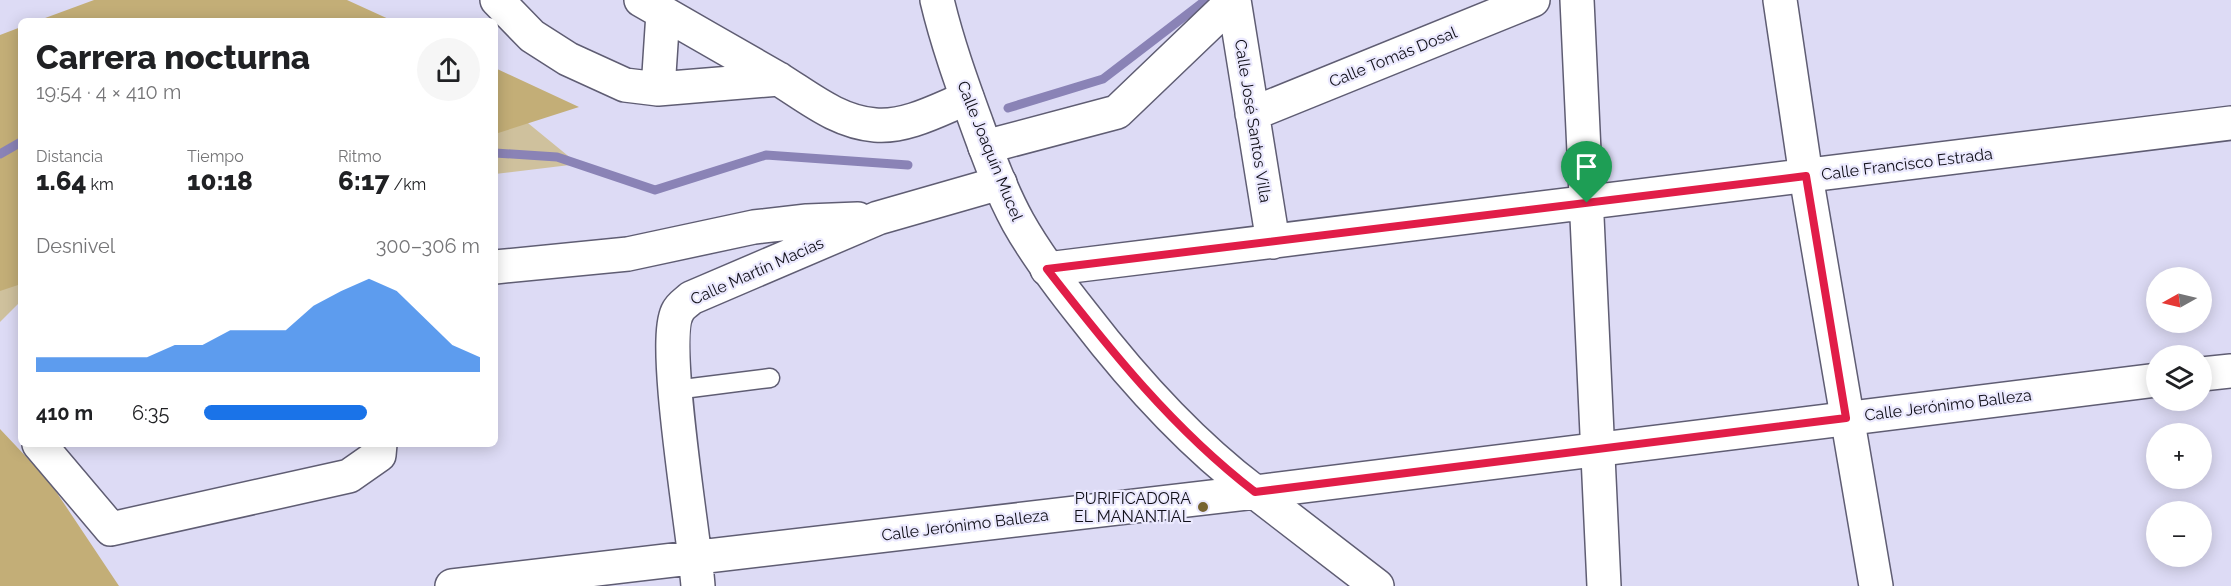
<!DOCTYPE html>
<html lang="es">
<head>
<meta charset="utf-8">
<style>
  body { margin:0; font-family:Raleway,sans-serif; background:#f6f6f6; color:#202124; height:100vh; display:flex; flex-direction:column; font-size:22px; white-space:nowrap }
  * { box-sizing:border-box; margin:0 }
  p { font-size:20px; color:#757577 }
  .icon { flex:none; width:33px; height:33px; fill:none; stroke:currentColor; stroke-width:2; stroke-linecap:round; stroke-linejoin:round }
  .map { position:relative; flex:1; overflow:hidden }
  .sheet { position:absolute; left:18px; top:18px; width:480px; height:429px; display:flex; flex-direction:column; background:#fff; border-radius:9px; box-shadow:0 3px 15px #0003 }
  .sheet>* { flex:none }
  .needle { width:39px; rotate:262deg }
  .tools { position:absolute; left:2146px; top:267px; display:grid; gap:12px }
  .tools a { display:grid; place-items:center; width:66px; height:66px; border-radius:50%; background:#fff; box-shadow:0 3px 15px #0003; font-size:30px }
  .pin { position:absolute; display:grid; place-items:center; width:51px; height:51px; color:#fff; margin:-62px -26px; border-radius:50% 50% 50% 0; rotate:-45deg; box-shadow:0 0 6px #0007 }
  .pin .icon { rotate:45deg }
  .round { display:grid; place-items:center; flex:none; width:63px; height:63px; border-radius:32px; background:#f6f6f6 }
  .head { display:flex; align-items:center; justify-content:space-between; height:102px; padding:0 18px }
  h1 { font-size:33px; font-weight:800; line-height:45px }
  .figures { display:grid; grid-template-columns:repeat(3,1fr); gap:9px; height:102px; padding:6px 18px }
  .figures div { display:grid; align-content:center }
  .figures b { font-size:26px; font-weight:800 }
  .figures small { font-size:16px; font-weight:400 }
  .figures p { font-size:16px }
  .chart { height:168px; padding:12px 18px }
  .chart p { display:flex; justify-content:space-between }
  .chart svg { width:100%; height:108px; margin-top:6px; fill:#1a73e8; opacity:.7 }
  ul { padding:0 18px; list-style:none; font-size:20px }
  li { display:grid; grid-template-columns:96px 72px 1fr; align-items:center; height:45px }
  li i { height:15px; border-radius:8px; background:#1a73e8 }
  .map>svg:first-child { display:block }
</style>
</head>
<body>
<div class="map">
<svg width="2231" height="586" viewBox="0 0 2231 586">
  <rect width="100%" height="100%" fill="#dddbf5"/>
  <path fill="#cfc19d" d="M495 96 578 164 495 174Z
    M21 219V301L0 322V240Z"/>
  <path fill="#c3ae77" d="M94 0H347L393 21H37Z
    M21 27V284L0 291V35Z
    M495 68 579 107 495 134Z
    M0 429 49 481 119 586H0Z"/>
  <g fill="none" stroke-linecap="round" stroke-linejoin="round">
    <path stroke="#8a83b6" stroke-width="9" d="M1008 108 1103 79 1206 0
      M495 153 557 157 655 190 766 155 908 165
      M0 154 21 142"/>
    <g stroke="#5f5d73" stroke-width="21">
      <path id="service" d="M675 390 770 378"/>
    </g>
    <g stroke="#5f5d73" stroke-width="36">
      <path id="minor" d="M497 0 532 36 568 59 625 85 658 89 779 79
        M641 0C686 26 732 52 777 78 808 97 837 122 875 125 906 128 940 109 967 98
        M1234 0 1273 242
        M1577 0 1604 586
        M1780 0 1806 176 1876 586
        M658 89 663 13
        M1252 114 1533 0
        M985 147 1117 112 1234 0
        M495 267 628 254 754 227 807 221 858 219
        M1047 269 2231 123
        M39 444 111 529 349 476 379 455 380 444
        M452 586 1255 492 1377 586
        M698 586C695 539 660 340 678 311 680 306 687 302 691 298L878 218 1000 183"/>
    </g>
    <g stroke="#5f5d73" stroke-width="36">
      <path id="tertiary" d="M937 0C947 42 961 81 976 122 988 155 1001 191 1018 222 1037 256 1060 286 1084 316 1134 381 1189 442 1255 492L2157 380
        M2202 374 2231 371"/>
    </g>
    <use href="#service" stroke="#fff" stroke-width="18"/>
    <use href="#minor" stroke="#fff" stroke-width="33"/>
    <use href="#tertiary" stroke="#fff" stroke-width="33"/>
  </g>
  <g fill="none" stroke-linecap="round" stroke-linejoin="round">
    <g stroke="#fff" stroke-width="12">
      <path id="route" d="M1806 176 1846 418 1255 492C1173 429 1110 350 1047 269Z"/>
    </g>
    <use href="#route" stroke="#e11d48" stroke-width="8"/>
  </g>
  <circle fill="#766332" stroke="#ebe9fe" stroke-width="2" cx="1203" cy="507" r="6"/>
  <g text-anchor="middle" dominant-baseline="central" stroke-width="4.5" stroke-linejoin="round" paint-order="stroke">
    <g font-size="16" fill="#100f18" stroke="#ebe9fe">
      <text transform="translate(1393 57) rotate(-22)">Calle Tomás Dosal</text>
      <text transform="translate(1253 121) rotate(81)">Calle José Santos Villa</text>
      <text transform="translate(990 151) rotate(68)">Calle Joaquín Mucel</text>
      <text transform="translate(1907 164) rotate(-7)">Calle Francisco Estrada</text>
      <text transform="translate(757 271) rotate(-24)">Calle Martín Macías</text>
      <text transform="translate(1948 405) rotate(-7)">Calle Jerónimo Balleza</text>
      <text transform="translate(965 525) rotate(-7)">Calle Jerónimo Balleza</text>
    </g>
    <g font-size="16" fill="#100f18" stroke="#ebe9fe" text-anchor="end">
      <text x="1191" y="498">PURIFICADORA<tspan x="1191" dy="18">EL MANANTIAL</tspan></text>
    </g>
  </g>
</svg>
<div class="tools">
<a><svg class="needle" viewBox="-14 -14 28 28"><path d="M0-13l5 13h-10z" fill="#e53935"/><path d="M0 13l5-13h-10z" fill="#757577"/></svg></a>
<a><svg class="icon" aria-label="layers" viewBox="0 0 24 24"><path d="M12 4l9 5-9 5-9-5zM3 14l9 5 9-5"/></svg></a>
<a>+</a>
<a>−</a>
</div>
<div class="pin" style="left:1587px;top:203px;background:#1e9e55"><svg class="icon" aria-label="arrive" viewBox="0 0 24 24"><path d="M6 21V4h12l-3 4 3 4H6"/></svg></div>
<section class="sheet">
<div class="head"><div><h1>Carrera nocturna</h1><p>19:54 · 4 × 410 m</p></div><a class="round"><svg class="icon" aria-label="share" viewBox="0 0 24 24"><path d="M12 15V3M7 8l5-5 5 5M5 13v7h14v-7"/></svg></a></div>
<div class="figures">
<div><p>Distancia</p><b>1.64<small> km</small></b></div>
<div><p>Tiempo</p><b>10:18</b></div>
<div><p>Ritmo</p><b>6:17<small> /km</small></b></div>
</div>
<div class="chart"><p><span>Desnivel</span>300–306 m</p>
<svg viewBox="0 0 160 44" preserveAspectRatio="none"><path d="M0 44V38L10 38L20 38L30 38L40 38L50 33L60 33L70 27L80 27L90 27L100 17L110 11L120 6L130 11L140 22L150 33L160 38V44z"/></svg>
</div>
<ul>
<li><b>410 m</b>6:35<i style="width:59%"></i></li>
</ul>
</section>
</div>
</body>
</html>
